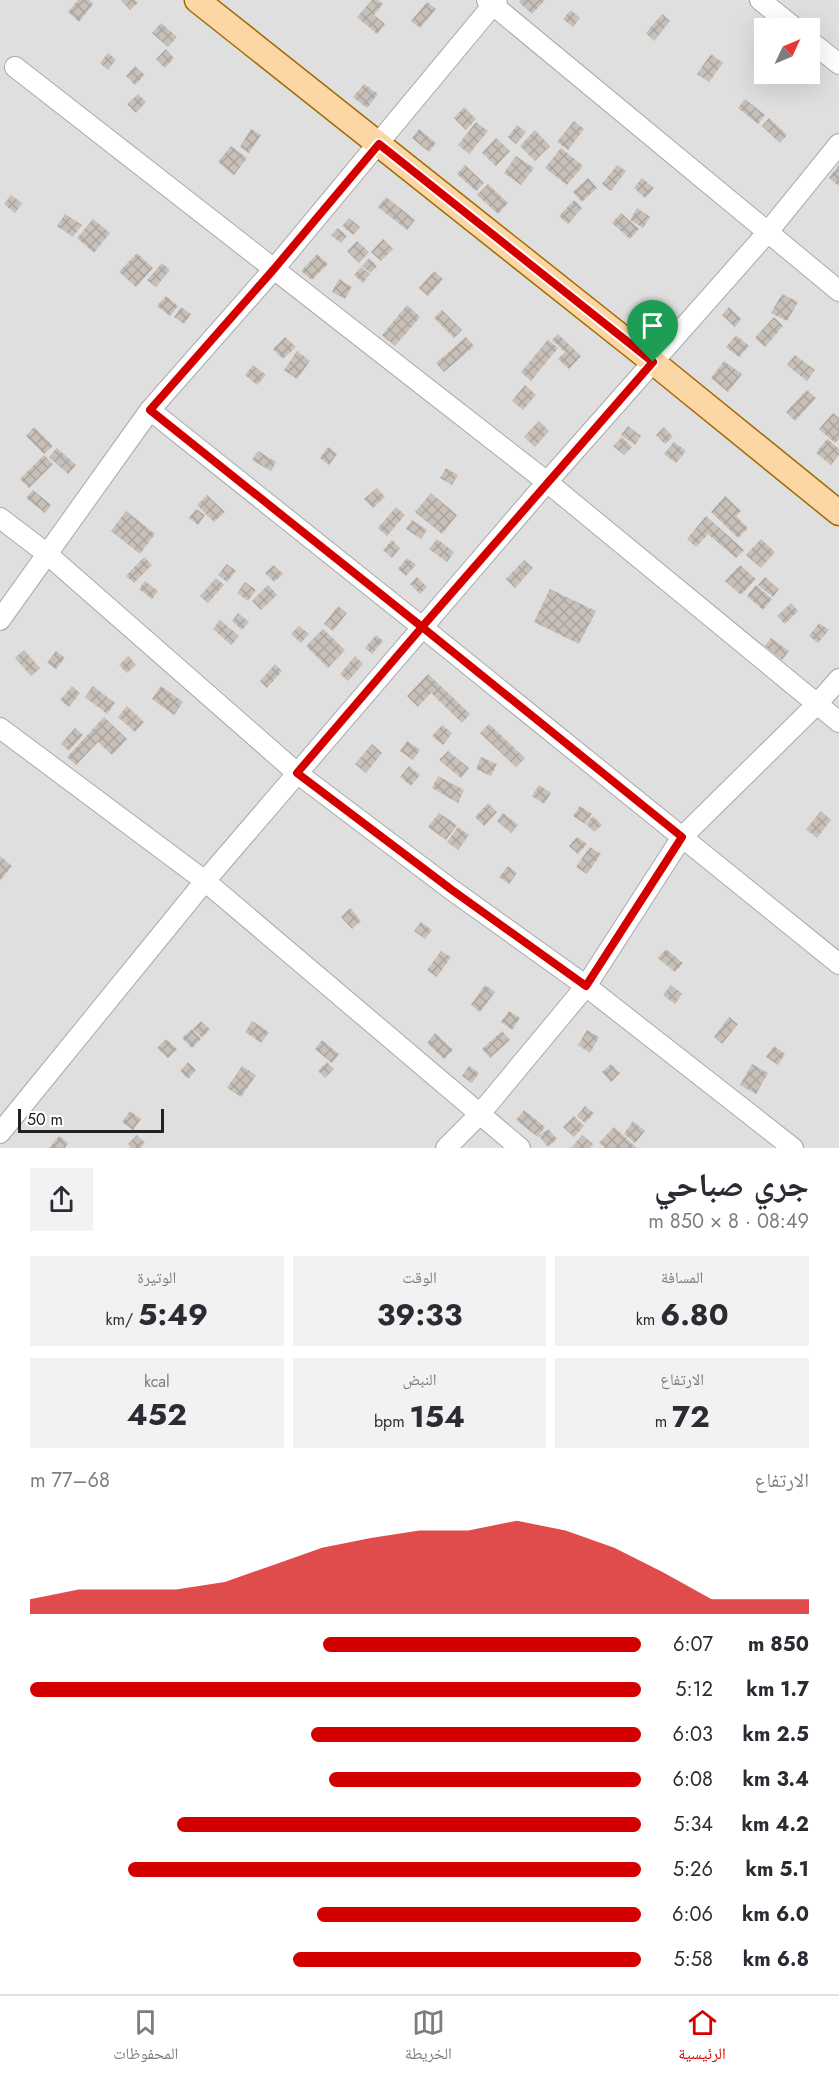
<!DOCTYPE html>
<html lang="ar">
<head>
<meta charset="utf-8">
<style>
  body { margin:0; font-family:Jost,"Noto Naskh Arabic",sans-serif; background:#f2f2f3; color:#2b2b33; direction:rtl; height:100vh; display:flex; flex-direction:column; font-size:22px; white-space:nowrap }
  * { box-sizing:border-box; margin:0 }
  p { font-size:20px; color:#7c7c81 }
  .icon { flex:none; width:33px; height:33px; fill:none; stroke:currentColor; stroke-width:2; stroke-linecap:round; stroke-linejoin:round }
  .map { position:relative; height:1148px; overflow:hidden; direction:ltr }
  .panel { display:flex; flex-direction:column; background:#fff; flex:1 }
  .panel>* { flex:none }
  .needle { width:39px; rotate:46deg }
  .fabs { position:absolute; left:754px; top:18px; display:grid; gap:12px }
  .fabs a { display:grid; place-items:center; width:66px; height:66px; border-radius:0px; background:#fff; box-shadow:0 6px 24px #0002; font-size:30px }
  .scale { position:absolute; left:18px; bottom:15px; width:146px; box-sizing:border-box; padding-left:6px; border:3px solid #222; border-top:0; font-size:16px; line-height:21px; white-space:nowrap; color:#222; -webkit-text-stroke:4px #fff; paint-order:stroke }
  .pin { position:absolute; display:grid; place-items:center; width:51px; height:51px; color:#fff; margin:-62px -26px; border-radius:50% 50% 50% 0; rotate:-45deg; box-shadow:0 0 6px #0007 }
  .pin .icon { rotate:45deg }
  .round { display:grid; place-items:center; flex:none; width:63px; height:63px; border-radius:0px; background:#f2f2f3 }
  .headline { display:flex; align-items:center; justify-content:space-between; height:102px; padding:0 30px }
  h1 { font-size:33px; font-weight:700; line-height:45px }
  .stats { display:grid; grid-template-columns:repeat(3,1fr); gap:9px; height:102px; padding:6px 30px }
  .stats div { display:grid; align-content:center; border-radius:0px; background:#f2f2f3; text-align:center }
  .stats b { font-size:30px; font-weight:700 }
  .stats small { font-size:16px; font-weight:400 }
  .stats p { font-size:16px }
  .chart { height:168px; padding:12px 30px }
  .chart p { display:flex; justify-content:space-between }
  .chart svg { width:100%; height:108px; margin-top:6px; fill:#d40000; opacity:.7 }
  ul { padding:0 30px; list-style:none; font-size:20px }
  li { display:grid; grid-template-columns:96px 72px 1fr; align-items:center; height:45px }
  li i { height:15px; border-radius:8px; background:#d40000 }
  .dock { display:flex; justify-content:space-around; align-items:center; height:84px; border-top:2px solid #e1e1e2; background:#fff; font-size:16px; color:#7c7c81 }
  .dock a { display:grid; justify-items:center; gap:3px }
  .dock .on { color:#d40000 }
  .map>svg:first-child { display:block }
</style>
</head>
<body>
<div class="map">
<svg width="839" height="1148" viewBox="0 0 839 1148">
  <defs>
    <pattern id="building-cross-hatch" width="8" height="8" patternUnits="userSpaceOnUse" patternTransform="scale(1.5)"><rect width="8" height="8" fill="#c7bfb8"/><path d="M0 0l8 8M0 8l8-8" fill="none" stroke="#aba49e"/></pattern>
  </defs>
  <rect width="100%" height="100%" fill="#f2efe9"/>
  <path fill="#e0dfdf" fill-rule="evenodd" d="M0 0H839V1148H0ZM765 28H810V74H765Z"/>
  <path fill="url(#building-cross-hatch)" d="M78 0H89L93 4 79 22 68 12Z
    M121 0H135L138 3 130 10Z
    M372 0H378L383 4 374 15 385 24 377 34 357 17Z
    M521 0H545L532 14 519 2Z
    M427 2 436 9 420 28 411 21Z
    M571 10 580 18 573 27 563 19Z
    M662 14 670 21 654 41 646 33Z
    M161 23 177 37 168 47 152 33Z
    M166 49 174 58 165 68 156 59Z
    M108 53 116 60 108 70 100 63Z
    M711 54 723 63 709 82 697 74Z
    M135 66 145 75 135 85 126 76Z
    M364 84 378 94 367 108 353 97Z
    M138 94 146 102 136 113 127 104Z
    M745 99 765 115 758 124 738 108Z
    M464 107 476 119 466 130 454 118Z
    M769 118 787 135 780 143 762 126Z
    M574 121 584 129 568 150 557 142Z
    M476 122 488 131 469 154 458 145Z
    M517 125 526 132 516 144 508 137Z
    M251 129 261 135 249 153 240 147Z
    M419 129 436 143 429 152 412 138Z
    M535 130 550 146 535 161 520 146Z
    M496 138 510 151 496 166 482 153Z
    M231 146 247 158 234 175 218 162Z
    M561 148 583 166 567 185 545 168Z
    M516 156 534 168 521 185 504 173Z
    M465 165 484 183 476 191 457 174Z
    M617 165 626 171 611 191 602 184Z
    M839 165V186L829 178Z
    M588 178 597 188 582 202 573 192Z
    M642 178 654 188 645 198 634 188Z
    M488 184 508 203 498 214 477 195Z
    M11 195 22 203 15 213 4 204Z
    M386 197 415 220 407 230 378 207Z
    M574 200 582 208 568 224 559 216Z
    M637 208 650 217 643 228 630 220Z
    M621 213 639 229 630 239 612 223Z
    M65 214 82 225 73 237 57 226Z
    M349 218 360 227 353 235 342 226Z
    M93 219 110 233 94 253 77 238Z
    M338 228 347 236 341 243 331 235Z
    M383 239 393 249 381 261 371 252Z
    M357 241 369 252 359 263 347 251Z
    M137 253 153 268 136 287 119 272Z
    M317 254 328 264 312 280 301 271Z
    M369 258 377 266 371 273 362 266Z
    M162 263 170 270 156 287 147 280Z
    M361 267 370 274 363 283 354 275Z
    M434 271 443 279 428 296 419 288Z
    M339 279 352 287 345 299 332 292Z
    M782 294 798 302 787 321 771 313Z
    M166 296 178 306 170 316 157 306Z
    M407 305 420 317 395 346 382 335Z
    M181 307 191 314 184 324 174 317Z
    M729 307 741 319 735 327 722 315Z
    M442 310 462 330 454 338 434 318Z
    M774 317 783 326 765 347 755 338Z
    M558 334 581 356 569 369 558 359 565 352 552 340Z
    M736 335 749 346 739 357 726 347Z
    M285 337 296 347 283 359 273 349Z
    M466 337 474 346 444 372 436 363Z
    M548 340 558 348 531 381 521 372Z
    M297 351 310 361 297 379 284 370Z
    M795 355 815 370 807 381 787 365Z
    M724 361 742 374 728 392 711 378Z
    M253 365 266 375 257 385 245 375Z
    M525 385 536 395 523 410 512 401Z
    M807 390 816 398 795 421 786 412Z
    M833 413 839 418V439L835 443 819 429Z
    M539 421 549 431 535 447 524 437Z
    M628 426 641 436 635 445 621 435Z
    M34 427 53 446 44 454 26 436Z
    M664 427 673 437 665 444 656 435Z
    M622 437 632 447 624 455 613 446Z
    M827 439 839 449V455L831 465 816 453Z
    M674 442 686 451 676 463 664 454Z
    M328 447 337 454 329 465 320 458Z
    M57 448 76 465 68 474 49 457Z
    M258 451 276 462 271 471 252 460Z
    M44 455 53 464 29 488 20 479Z
    M446 468 458 475 452 485 440 478Z
    M377 488 385 497 373 508 364 499Z
    M33 490 51 505 45 513 26 498Z
    M431 493 457 515 442 534 415 512Z
    M207 495 225 512 214 522 197 505Z
    M725 496 741 511 736 516 748 528 738 538 711 512Z
    M396 507 405 515 387 536 378 528Z
    M196 509 205 515 198 525 189 518Z
    M126 511 155 534 140 554 111 531Z
    M706 516 744 550 736 558 708 534 696 547 687 539Z
    M412 520 427 530 421 539 406 529Z
    M437 539 454 552 447 562 429 549Z
    M761 539 775 552 761 568 746 555Z
    M392 540 400 548 392 558 383 550Z
    M144 557 152 565 134 583 126 576Z
    M407 558 416 565 406 576 398 569Z
    M524 560 533 568 515 588 506 579Z
    M227 564 236 571 227 582 218 575Z
    M274 565 283 574 274 582 265 573Z
    M740 565 756 579 741 595 725 581Z
    M417 577 427 587 420 594 410 584Z
    M765 577 779 589 773 597 758 585Z
    M216 578 224 585 208 603 200 596Z
    M145 581 158 591 152 599 139 589Z
    M245 582 256 590 248 601 237 593Z
    M268 585 277 595 261 610 252 601Z
    M756 585 772 599 763 610 747 596Z
    M550 589 596 611 579 644 534 622Z
    M791 603 798 611 785 624 777 616Z
    M338 606 347 613 333 631 324 624Z
    M238 613 249 622 242 630 232 621Z
    M220 620 239 636 231 645 213 629Z
    M819 623 829 630 818 643 809 636Z
    M299 626 309 634 301 643 291 634Z
    M323 629 345 650 328 668 306 646Z
    M376 635 383 641 372 654 365 648Z
    M771 638 789 651 782 660 765 646Z
    M24 650 40 668 31 676 15 658Z
    M56 651 65 658 56 669 47 663Z
    M128 656 136 665 127 673 119 665Z
    M355 656 363 664 348 681 340 674Z
    M275 664 282 671 267 688 260 681Z
    M428 674 470 714 462 723 431 693 418 707 407 696Z
    M72 686 80 693 69 707 60 700Z
    M93 686 115 703 107 714 85 697Z
    M161 686 183 702 174 715 152 699Z
    M127 706 144 722 135 732 118 717Z
    M104 717 127 739 112 755 98 742 76 765 67 757Z
    M489 724 525 758 516 767 480 733Z
    M442 725 452 733 443 745 432 736Z
    M75 728 83 735 69 751 61 744Z
    M407 741 420 750 413 760 400 751Z
    M372 744 382 753 366 773 355 764Z
    M448 751 469 768 461 778 439 760Z
    M481 757 497 764 491 776 476 769Z
    M409 766 420 775 411 786 400 777Z
    M438 776 464 790 458 803 432 788Z
    M539 785 551 793 544 804 532 796Z
    M488 803 497 812 484 826 475 817Z
    M580 806 592 814 585 824 573 816Z
    M821 811 831 820 817 838 806 829Z
    M439 813 457 825 446 840 428 827Z
    M503 813 518 825 511 833 497 821Z
    M593 816 602 825 594 832 586 824Z
    M458 827 469 835 458 850 447 842Z
    M577 837 587 844 578 854 569 846Z
    M590 847 601 854 587 874 576 867Z
    M0 856 12 866 0 881Z
    M508 866 517 873 509 884 499 877Z
    M350 908 361 921 352 929 341 917Z
    M421 922 432 930 425 939 414 931Z
    M666 949 683 963 675 972 658 958Z
    M441 951 451 957 437 977 427 970Z
    M485 985 495 992 480 1012 471 1005Z
    M671 985 682 994 675 1004 663 995Z
    M509 1011 520 1018 512 1030 501 1022Z
    M729 1017 738 1024 722 1044 714 1037Z
    M201 1021 210 1029 202 1038 193 1029Z
    M252 1021 269 1032 261 1043 245 1032Z
    M192 1029 201 1039 192 1048 182 1038Z
    M587 1030 599 1037 590 1053 578 1045Z
    M502 1031 510 1040 490 1058 482 1049Z
    M435 1033 453 1050 444 1059 427 1043Z
    M166 1039 177 1049 168 1058 157 1048Z
    M322 1040 339 1054 332 1063 315 1049Z
    M774 1046 785 1054 778 1065 766 1057Z
    M188 1062 196 1070 188 1079 180 1071Z
    M327 1062 334 1069 325 1078 318 1071Z
    M611 1064 620 1073 611 1082 602 1072Z
    M752 1064 768 1073 756 1094 740 1085Z
    M242 1066 256 1075 241 1097 227 1088Z
    M469 1066 479 1073 472 1083 462 1076Z
    M585 1106 594 1113 585 1123 577 1116Z
    M524 1110 545 1127 538 1137 516 1120Z
    M130 1111 141 1119 133 1130 122 1122Z
    M574 1116 584 1126 574 1137 563 1127Z
    M633 1121 645 1131 635 1143 624 1134Z
    M614 1127 637 1148H605L599 1143Z
    M548 1129 557 1139 548 1147 539 1136Z
    M137 1135 145 1143 140 1148H131L128 1144Z
    M582 1135 593 1144 590 1148H571Z
    M59 1136 68 1143 65 1148H49Z"/>
  <g fill="none" stroke-linecap="round" stroke-linejoin="round">
    <g stroke="#a9a9a9" stroke-width="22">
      <path id="minor" d="M487 0 839 291
        M760 0 795 28
        M810 41 839 64
        M15 67 547 482 839 722
        M150 410 422 627 839 964
        M0 518 46 553 297 773 452 890 586 986 793 1148
        M0 620 150 410 274 269 497 0
        M0 728 205 881 520 1148
        M0 1133 205 881 547 482 767 233 839 144
        M446 1148 479 1115 586 986 682 837 817 704 839 679"/>
    </g>
    <g stroke="#a06b00" stroke-width="27">
      <path id="major" d="M197 0 653 362 839 513"/>
    </g>
    <use href="#minor" stroke="#fff" stroke-width="20"/>
    <use href="#major" stroke="#fcd6a4" stroke-width="24"/>
  </g>
  <g fill="none" stroke-linecap="round" stroke-linejoin="round">
    <g stroke="#fff" stroke-width="12">
      <path id="route" d="M653 362 379 144 274 269 150 410 422 627 297 773 452 890 586 986 682 837 422 627 653 362"/>
    </g>
    <use href="#route" stroke="#d40000" stroke-width="8"/>
  </g>
</svg>
<div class="fabs">
<a><svg class="needle" viewBox="-14 -14 28 28"><path d="M0-13l5 13h-10z" fill="#e53935"/><path d="M0 13l5-13h-10z" fill="#7c7c81"/></svg></a>
</div>
<div class="scale">50 m</div>
<div class="pin" style="left:653px;top:362px;background:#1e9e55"><svg class="icon" aria-label="arrive" viewBox="0 0 24 24"><path d="M6 21V4h12l-3 4 3 4H6"/></svg></div>
</div>
<section class="panel">
<div class="headline"><div><h1>جري صباحي</h1><p>08:49 · 8 × 850 m</p></div><a class="round"><svg class="icon" aria-label="share" viewBox="0 0 24 24"><path d="M12 15V3M7 8l5-5 5 5M5 13v7h14v-7"/></svg></a></div>
<div class="stats">
<div><p>المسافة</p><b>6.80<small> km</small></b></div>
<div><p>الوقت</p><b>39:33</b></div>
<div><p>الوتيرة</p><b>5:49<small> /km</small></b></div>
</div>
<div class="stats">
<div><p>الارتفاع</p><b>72<small> m</small></b></div>
<div><p>النبض</p><b>154<small> bpm</small></b></div>
<div><p>kcal</p><b>452</b></div>
</div>
<div class="chart"><p><span>الارتفاع</span>68–77 m</p>
<svg viewBox="0 0 160 44" preserveAspectRatio="none"><path d="M0 44V38L10 34L20 34L30 34L40 31L50 24L60 17L70 13L80 10L90 10L100 6L110 10L120 17L130 27L140 38L150 38L160 38V44z"/></svg>
</div>
<ul>
<li><b>850 m</b>6:07<i style="width:52%"></i></li>
<li><b>1.7 km</b>5:12<i style="width:100%"></i></li>
<li><b>2.5 km</b>6:03<i style="width:54%"></i></li>
<li><b>3.4 km</b>6:08<i style="width:51%"></i></li>
<li><b>4.2 km</b>5:34<i style="width:76%"></i></li>
<li><b>5.1 km</b>5:26<i style="width:84%"></i></li>
<li><b>6.0 km</b>6:06<i style="width:53%"></i></li>
<li><b>6.8 km</b>5:58<i style="width:57%"></i></li>
</ul>
</section>
<nav class="dock">
<a class="on"><svg class="icon" aria-label="home" viewBox="0 0 24 24"><path d="M3 11l9-7 9 7M6 9v11h12V9"/></svg>الرئيسية</a>
<a><svg class="icon" aria-label="map" viewBox="0 0 24 24"><path d="M3 6l6-2 6 2 6-2v14l-6 2-6-2-6 2zM9 4v14M15 6v14"/></svg>الخريطة</a>
<a><svg class="icon" aria-label="saved" viewBox="0 0 24 24"><path d="M7 4h10v16l-5-4-5 4z"/></svg>المحفوظات</a>
</nav>
</body>
</html>
